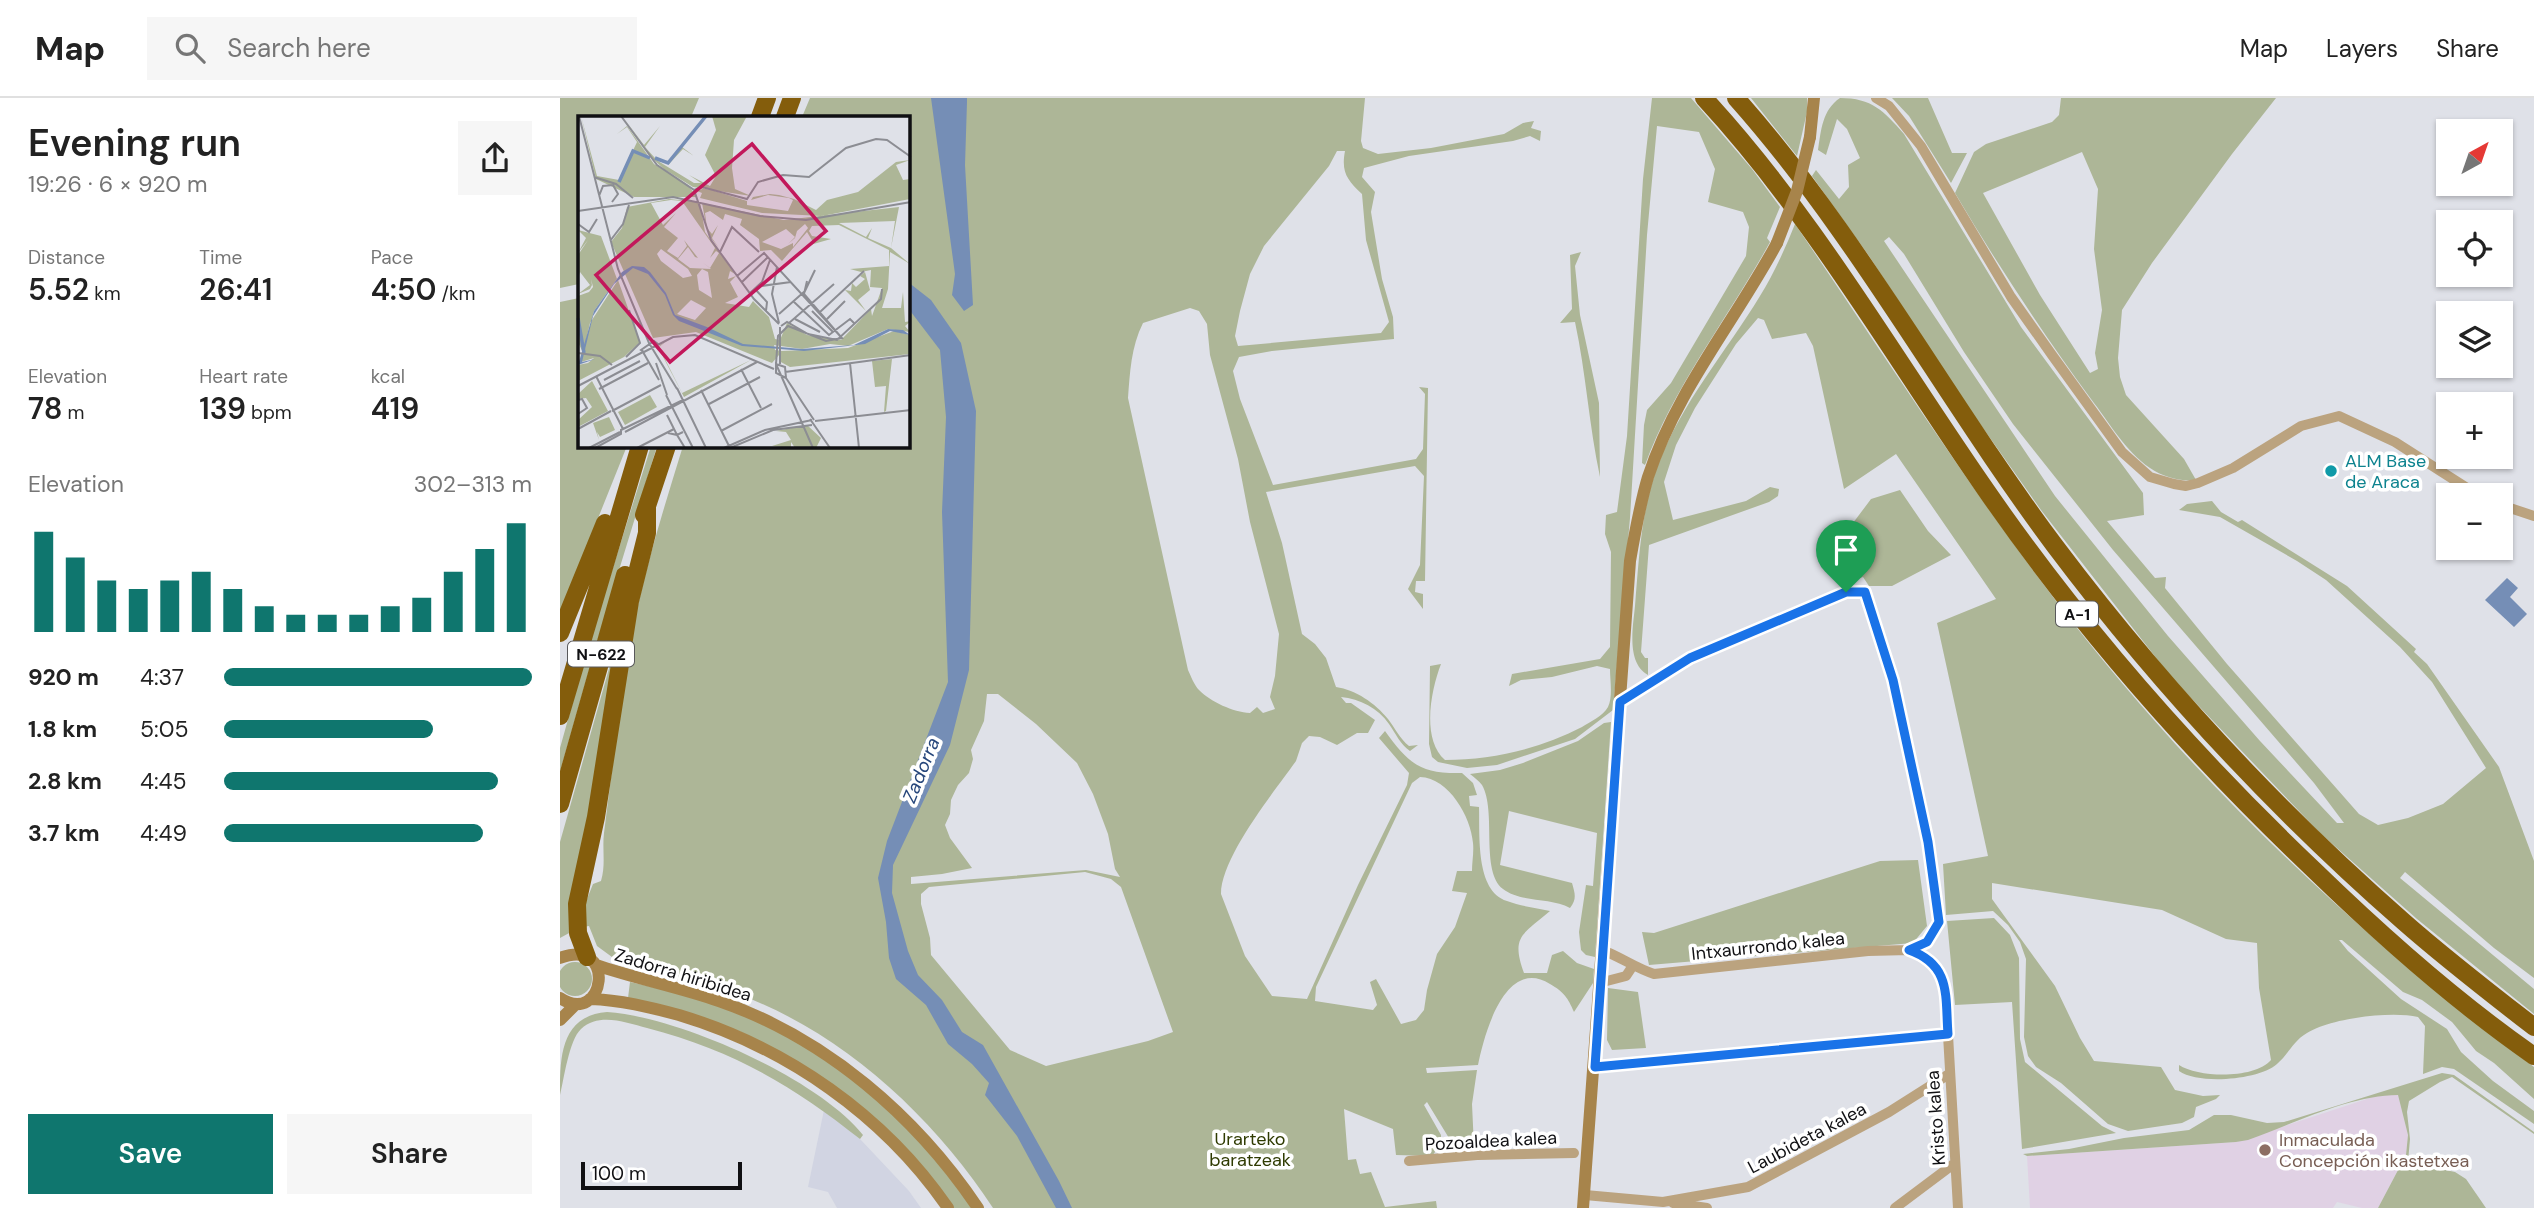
<!DOCTYPE html>
<html lang="en">
<head>
<meta charset="utf-8">
<style>
  body { margin:0; font-family:"DM Sans",sans-serif; background:#f6f6f6; color:#222; height:100vh; display:flex; flex-direction:column; font-size:26px; white-space:nowrap }
  * { box-sizing:border-box; margin:0 }
  p { font-size:23px; color:#767676 }
  .icon { flex:none; width:38px; height:38px; fill:none; stroke:currentColor; stroke-width:2; stroke-linecap:round; stroke-linejoin:round }
  .map { position:relative; flex:1; overflow:hidden }
  .drawer { display:flex; flex-direction:column; background:#fff; width:560px }
  .drawer>* { flex:none }
  .needle { width:46px; rotate:40deg }
  .buttons { position:absolute; left:1876px; top:21px; display:grid; gap:14px }
  .buttons a { display:grid; place-items:center; width:77px; height:77px; border-radius:0px; background:#fff; box-shadow:0 2px 5px #0004; font-size:35px }
  .scale { position:absolute; left:21px; bottom:18px; width:161px; box-sizing:border-box; padding-left:7px; border:4px solid #101013; border-top:0; font-size:19px; line-height:24px; white-space:nowrap; color:#101013; -webkit-text-stroke:5px #fff; paint-order:stroke }
  .pin { position:absolute; display:grid; place-items:center; width:60px; height:60px; color:#fff; margin:-72px -30px; border-radius:50% 50% 50% 0; rotate:-45deg; box-shadow:0 0 7px #0007 }
  .pin .icon { rotate:45deg }
  .round { display:grid; place-items:center; flex:none; width:74px; height:74px; border-radius:0px; background:#f6f6f6 }
  .head { display:flex; align-items:center; justify-content:space-between; height:119px; padding:0 28px }
  h1 { font-size:38px; font-weight:600; line-height:52px }
  .stats { display:grid; grid-template-columns:repeat(3,1fr); gap:10px; height:119px; padding:7px 28px }
  .stats div { display:grid; align-content:center }
  .stats b { font-size:30px; font-weight:600 }
  .stats small { font-size:19px; font-weight:400 }
  .stats p { font-size:19px }
  .chart { height:196px; padding:14px 28px }
  .chart p { display:flex; justify-content:space-between }
  .chart svg { width:100%; height:126px; margin-top:7px; stroke:#0f766e; stroke-width:6 }
  .action { display:flex; gap:14px; margin-top:auto; padding:14px 28px }
  .action a { flex:1; height:80px; border-radius:0px; background:#0f766e; color:#fff; font-size:28px; font-weight:600; line-height:80px; text-align:center }
  .action a+a { background:#f6f6f6; color:#222 }
  ul { padding:0 28px; list-style:none; font-size:23px }
  li { display:grid; grid-template-columns:112px 84px 1fr; align-items:center; height:52px }
  li i { height:18px; border-radius:9px; background:#0f766e }
  header { display:flex; align-items:center; gap:42px; box-sizing:border-box; height:98px; padding:0 35px; background:#fff; border-bottom:2px solid #e0e0e0 }
  header strong { font-size:33px }
  nav { display:flex; gap:38px; margin-inline-start:auto; font-size:24px }
  .search { width:490px; height:63px; background:#f6f6f6; display:flex; align-items:center; gap:18px; box-sizing:border-box; padding:0 24px; border-radius:0px; color:#767676; font-size:26px }
  main { display:flex; flex:1; min-height:0 }
  .map>svg:first-child { display:block }
</style>
</head>
<body>
<header>
<strong>Map</strong>
<div class="search"><svg class="icon" aria-label="search" viewBox="0 0 24 24"><circle cx="10" cy="10" r="6"/><path d="M15 15l6 6"/></svg>Search here</div>
<nav><a>Map</a><a>Layers</a><a>Share</a></nav>
</header>
<main>
<section class="drawer">
<div class="head"><div><h1>Evening run</h1><p>19:26 · 6 × 920 m</p></div><a class="round"><svg class="icon" aria-label="share" viewBox="0 0 24 24"><path d="M12 15V3M7 8l5-5 5 5M5 13v7h14v-7"/></svg></a></div>
<div class="stats">
<div><p>Distance</p><b>5.52<small> km</small></b></div>
<div><p>Time</p><b>26:41</b></div>
<div><p>Pace</p><b>4:50<small> /km</small></b></div>
</div>
<div class="stats">
<div><p>Elevation</p><b>78<small> m</small></b></div>
<div><p>Heart rate</p><b>139<small> bpm</small></b></div>
<div><p>kcal</p><b>419</b></div>
</div>
<div class="chart"><p><span>Elevation</span>302–313 m</p>
<svg viewBox="0 0 160 44" preserveAspectRatio="none"><path d="M5 44V9M15 44V18M25 44V26M35 44V29M45 44V26M55 44V23M65 44V29M75 44V35M85 44V38M95 44V38M105 44V38M115 44V35M125 44V32M135 44V23M145 44V15M155 44V6"/></svg>
</div>
<ul>
<li><b>920 m</b>4:37<i style="width:100%"></i></li>
<li><b>1.8 km</b>5:05<i style="width:68%"></i></li>
<li><b>2.8 km</b>4:45<i style="width:89%"></i></li>
<li><b>3.7 km</b>4:49<i style="width:84%"></i></li>
</ul>
<div class="action"><a>Save</a><a>Share</a></div>
</section>
<div class="map">
<svg width="1974" height="1110" viewBox="0 0 1974 1110">
  <rect width="100%" height="100%" fill="#dfe1e8"/>
  <path fill="#d1d4e2" d="M264 1012 300 1041 349 1093 361 1110H277L268 1094 248 1089Z"/>
  <path fill="#e0d1e4" d="M1819 997H1838L1848 1037 1846 1057 1818 1110H1802L1777 1104 1773 1110H1470L1467 1058 1676 1044Z"/>
  <path fill="#adb697" fill-rule="evenodd" d="M0 0H139L131 19H19V186L0 190Z
    M250 0H805L801 43 803 50 818 56 871 50 944 36 963 25 974 23 971 30 981 33 980 43 970 38 953 43 849 58 804 70 802 79 815 94 811 114 822 181 833 219 834 241 712 253 679 259 673 273 680 301 713 387 856 361 863 351 865 296 859 289 868 290 865 483H856L855 494 863 496V511L848 491 860 467 864 378 855 368 706 394 722 445 742 536 755 546 766 560 776 589C796 592 815 605 828 621 835 630 840 641 849 648L858 647 850 653C840 646 836 636 829 626 818 610 800 601 781 599L786 605H791L815 622 808 635H797L777 647 760 639 749 638 742 645 736 663C714 694 661 759 661 796L685 858 712 898 747 901 798 787 847 687 849 675 819 640 825 633C849 666 860 676 902 675L913 685 917 697 909 698 910 708 919 709C920 736 915 793 947 803 960 808 976 810 990 813 964 836 950 837 964 875H987L992 857 1003 853 1017 865 1034 871 1033 885 1014 914C1008 900 1004 894 990 886 945 858 924 937 918 967L866 970 867 975 917 972 912 1006 914 1049 895 1050 867 1004 864 1007 881 1037V1046L872 1058 836 1057 833 1031 784 1011 788 1062 796 1061 800 1076 811 1074 825 1109 876 1103 877 1110H433C372 1017 281 933 175 895 134 881 92 873 52 859L37 848 29 828 23 829V811L33 786 41 783C46 766 42 752 44 735 50 687 56 640 63 592 73 508 98 429 123 348H348V19H242ZM777 53H785C781 74 787 82 802 96L806 142 829 224 821 235 678 248 675 238 680 213 690 176 704 148 769 68ZM630 210 639 213 647 226 650 257 678 361 690 424 719 536 715 578 710 599 715 611 703 615 697 609 690 615C673 614 651 604 639 592 634 587 631 578 628 572L568 300C570 274 571 249 583 225ZM427 596H438L476 626 517 665 533 696 548 736 555 771 560 779 526 772 351 786V779L382 776 412 770 390 740 385 727 390 716 391 702 398 687 409 675 413 661 411 652 424 623ZM860 679C889 680 911 719 913 745 914 754 912 764 912 773H897L892 793 907 795 895 829 877 856 867 892 864 912 856 922 841 926 816 881 810 884 817 907 813 912 755 903 756 889 852 685ZM525 774 551 781 561 789 613 934 588 943 486 968 450 952 371 857 370 840 361 806V796L369 789Z
    M1092 0H1131L1192 71 1220 109 1207 140 1210 144C1169 219 1115 286 1085 367L1082 365 1084 327 1087 312 1111 285 1186 158 1189 129 1183 114 1148 104 1155 71 1139 34 1097 28 1087 137 1070 420 1053 612 1015 641 937 667 907 670 878 664 872 659 869 646 870 568 881 566C871 592 861 641 885 662 932 662 980 651 1022 629 1030 624 1043 618 1048 609 1053 599 1050 582 1050 571L1037 568 992 579 961 582 949 588 952 576 1040 561 1050 549 1051 454 1045 436 1046 417 1057 414 1067 338 1083 81Z
    M1191 0H1247V14L1237 58Z
    M1280 0C1312 0 1324 13 1344 36L1461 229 1583 395 1584 417 1547 423 1595 480 1606 479 1605 490 1667 566 1799 716 1818 727 1848 720 1883 706 1926 670 1872 584 1840 549 1766 482 1737 463 1660 419 1619 412 1627 406 1652 403 1661 414 1678 424 1682 422 1787 488 1856 551 1854 554 1867 566 1939 669 1974 763V880L1934 850 1845 774 1840 780 1974 891V916L1857 821 1760 735 1611 579 1481 412 1413 316 1309 158 1252 78 1256 72 1279 101 1289 89 1288 67 1300 60 1287 31 1277 21 1266 57 1258 52C1261 33 1262 12 1280 0ZM1329 139 1344 156 1404 254 1453 326 1553 452 1754 685 1784 725H1777L1700 643 1608 538 1495 398 1324 143Z
    M1332 0H1368L1392 55H1407L1391 85 1349 18Z
    M1501 0H1716L1672 56 1592 165 1562 212 1558 260 1560 279 1566 297 1624 361 1636 382C1621 384 1603 379 1590 370 1565 353 1549 324 1531 301 1482 234 1437 166 1395 95L1414 54 1426 46 1492 24 1499 17ZM1522 54 1538 91 1534 151 1542 212 1535 255 1538 271 1530 275 1480 197 1423 95Z
    M1235 126C1320 251 1402 379 1493 499 1629 678 1794 835 1974 969V1001L1934 965 1916 953 1892 924 1862 902 1843 894 1782 842H1779L1788 853 1841 901 1887 931 1901 954 1933 983 1974 1013V1026L1894 971 1882 969 1863 976 1865 928 1858 919C1831 913 1771 920 1747 935 1733 943 1728 957 1717 966 1699 982 1639 987 1619 973V967C1639 980 1695 981 1711 962L1699 890 1697 845 1666 841 1602 812 1432 785V801L1495 888 1520 940 1534 963 1601 969 1615 992 1643 998 1660 997 1656 1001 1636 1009 1634 1019 1622 1025 1568 1033 1548 1026 1501 985 1476 969 1468 958 1464 939 1466 861 1460 844 1448 827 1433 813 1386 817 1383 766 1428 758 1377 525 1436 501 1336 356 1284 391 1253 248 1246 235 1212 241 1204 222 1198 220 1176 246 1135 310 1116 347 1104 384 1113 422 1186 403 1210 389 1219 391 1218 398 1209 404 1089 447 1081 554 1085 560H1088V577C1066 565 1073 529 1075 508 1079 461 1081 411 1098 367 1122 304 1166 254 1200 198 1214 175 1225 151 1235 126Z
    M1021 154 1015 168 1020 217 1039 305 1040 379C1029 328 1026 275 1015 224L1000 225 1012 211 1010 157Z
    M19 200V348H67L0 515V204Z
    M91 348H97L37 544 0 674V650L30 543Z
    M1340 392 1368 433 1391 457 1332 488H1309L1303 479 1283 486 1281 441 1311 401Z
    M52 560 55 562 11 834 0 840V744Z
    M1051 624 1035 859 1026 857 1021 852 1019 834 1026 787 1033 788 1037 735 949 713 940 767 1012 785C1015 796 1017 801 1010 810 990 799 961 805 943 791 920 773 937 713 922 687 919 683 914 679 910 676L940 672 963 665 1018 643 1044 625Z
    M1358 762 1367 828 1353 845 1089 867 1082 834 1094 835 1320 763Z
    M1434 820 1450 837 1459 860 1460 941 1465 964 1542 1028 1556 1035 1462 1051 1452 904 1395 907 1387 823Z
    M-2 881a17 17 0 1 1 34 0a17 17 0 1 1-34 0Z
    M70 884C100 891 130 897 158 907 236 934 308 987 364 1047 382 1066 397 1089 413 1110H393L378 1089 230 959 181 934 135 917 68 900Z
    M1048 890 1078 894 1086 950 1052 952 1047 942Z
    M47 914C119 919 258 980 303 1037L300 1041C232 987 172 952 87 930 66 925 40 914 21 931 9 942 4 981 0 997 0 960 0 918 47 914Z
    M1882 975 1894 977 1974 1034V1036L1892 979 1880 984 1849 1003 1847 1014 1850 1041 1848 1064 1895 1074 1906 1081 1926 1110H1818L1846 1057 1848 1037 1838 997C1791 997 1732 1026 1688 1042L1676 1044 1467 1058 1463 1056 1509 1051 1564 1040 1629 1032 1654 1017H1671L1707 1025 1724 1024Z"/>
  <path fill="#758eb6" d="M371 0H407V4L405 67 413 207 404 213 392 197 395 176Z
    M348 184 371 202 401 245 416 313 409 572 390 647 333 767 332 795 348 853 358 877 382 902 402 934 423 947 499 1083 512 1110H496L457 1038 425 997 429 985 412 966 388 946 366 907 336 881 329 860 326 824 318 780 327 743 388 584 382 414 386 319 380 252 348 210Z
    M1947 480 1958 490 1950 499 1967 516 1954 529 1925 502Z"/>
  <g fill="none" stroke-linecap="round" stroke-linejoin="round">
    <path stroke="#bba37f" stroke-width="10" d="M1316 0 1329 8 1361 48 1451 199 1492 257 1562 354 1590 379 1614 386 1626 388 1638 385 1673 370 1741 328 1779 318 1835 344 1918 397
      M1941 407 1974 418
      M1060 604 1130 560 1286 494H1305L1333 582 1368 744 1379 824 1367 844 1349 852
      M1042 852C1061 859 1075 870 1094 876L1308 853 1349 852 1358 856 1374 867 1385 885 1398 1110
      M1039 885 1066 878 1072 869
      M1035 969 1388 936
      M849 1063 917 1057 1014 1055
      M1025 1097 1103 1104 1188 1089 1329 1014 1389 976
      M1113 1105 1147 1110
      M1335 1110 1395 1065"/>
    <path stroke="#a7844b" stroke-width="12" d="M1250 39 1254 0
      M0 860C58 838 45 930 0 900
      M36 867C77 881 119 889 159 903 266 940 356 1018 418 1110
      M30 901C61 902 89 909 119 917 226 949 324 1017 388 1110
      M0 922 16 906
      M1023 1110 1070 463C1075 434 1080 406 1088 379 1116 293 1175 223 1217 145"/>
    <path stroke="#845d0c" stroke-width="18" d="M1144 0C1254 119 1335 262 1428 395 1523 532 1633 657 1754 772 1823 839 1895 903 1974 958
      M1176 0C1298 137 1385 301 1495 448 1598 585 1715 711 1844 824 1886 861 1930 895 1974 929
      M200 19 207 0
      M225 19 232 0
      M84 417 107 348
      M0 535 45 425
      M0 618 80 348
      M0 706 65 477
      M27 859 18 835 17 806 36 719 70 503 87 435V408"/>
    <path stroke="#a7844b" stroke-width="12" d="M1217 145 1237 93 1250 39"/>
  </g>
  <g fill="none" stroke-linecap="round" stroke-linejoin="round">
    <g stroke="#fff" stroke-width="14">
      <path id="route" d="M1286 494H1305L1333 582 1368 744 1379 824 1367 844 1349 852C1392 867 1385 899 1388 936L1035 969 1060 604 1130 560Z"/>
    </g>
    <use href="#route" stroke="#1a73e8" stroke-width="9"/>
  </g>
  <circle fill="#0f9aa8" stroke="#fff" stroke-width="2.5" cx="1771" cy="373" r="7"/>
  <circle fill="#8d6e63" stroke="#fff" stroke-width="2.5" cx="1705" cy="1052" r="7"/>
  <g text-anchor="middle" dominant-baseline="central" stroke-width="7" stroke-linejoin="round" paint-order="stroke">
    <g fill="#fff" stroke="#58585a" stroke-width="2">
      <rect x="1496" y="503.5" width="42" height="25" rx="5"/>
      <rect x="8" y="543.5" width="66" height="25" rx="5"/>
    </g>
    <g font-size="16" font-weight="bold" fill="#101013">
      <text x="1517" y="516">A-1</text>
      <text x="41" y="556">N-622</text>
    </g>
    <g font-size="18" fill="#0d838f" stroke="#fff" text-anchor="start">
      <text x="1785" y="363">ALM Base<tspan x="1785" dy="21">de Araca</tspan></text>
    </g>
    <g font-size="18" fill="#101013" stroke="#fff">
      <text transform="translate(1208 848) rotate(-6)">Intxaurrondo kalea</text>
      <text transform="translate(123 877) rotate(17)">Zadorra hiribidea</text>
      <text transform="translate(1376 1020) rotate(-94)">Kristo kalea</text>
      <text transform="translate(1247 1040) rotate(-28)">Laubideta kalea</text>
      <text transform="translate(931 1043) rotate(-3)">Pozoaldea kalea</text>
    </g>
    <g font-size="18" fill="#2f3b02" stroke="#fff">
      <text x="690" y="1041">Urarteko<tspan x="690" dy="21">baratzeak</tspan></text>
    </g>
    <g font-size="18" fill="#785e54" stroke="#fff" text-anchor="start">
      <text x="1719" y="1042">Inmaculada<tspan x="1719" dy="21">Concepción ikastetxea</tspan></text>
    </g>
    <g font-size="19" font-style="italic" fill="#26467b" stroke="#fff">
      <text transform="translate(361 672) rotate(-68)">Zadorra</text>
    </g>
  </g>
  <g transform="translate(18 18)">
    <rect width="332" height="332" fill="#dfe1e8"/>
    <path d="M3 0 19 60 41 64 59 26 49 11 39 18 49 10 76 48 110 69 119 81H56L18 63ZM44 0 66 29 82 10 67 31 77 42 90 47 129 0 104 31 116 40 105 33 91 48 80 45 116 67H123L111 59 132 70 138 60 127 39 138 14 134 0H169L156 24 154 52 157 73 173 80 115 71 86 53 75 43ZM332 44 318 49 325 64 332 63V83L244 100 184 97 122 82 124 77 119 75 127 72 169 85V89L210 95 215 84 211 82 190 79 173 84 175 81 192 78 201 79 216 83 238 94 249 84 280 76 318 46ZM91 83 122 86 127 116 157 158 152 155 150 163 158 160 152 166 160 181 147 187 171 191 175 185 191 201 197 223 202 224 209 207 229 219 263 224 293 193 294 200 304 172 292 171 293 154 283 156 272 153 311 150V134L261 109 234 110 231 115 234 120 253 123 232 129 235 126 229 116 204 145 193 134 182 135 181 123 162 109 164 103 147 98 145 104 132 95 127 97 129 112 134 118 140 109 134 122 141 132 133 122 128 109 124 87 206 104 321 91 313 132 332 148 312 136 310 173 304 192H323L325 176 327 206 333 205 327 210 332 216 310 213 270 230 252 228 224 233 196 229 197 234 204 235 270 232 316 215 332 219V238L212 251 201 245V239L194 247 118 216 75 222 33 126 44 112 49 91ZM93 84 104 85 137 132 132 142 138 135 141 137 132 152 124 146 133 153 112 152 100 143 110 131 117 141 120 142 106 124 109 130 100 142 89 135 100 122 86 111 98 97 85 109 73 87ZM317 105 313 132 290 122 294 112 288 121 261 107ZM227 108 230 112 215 131V127L203 133 184 126 208 113 217 121 210 128 217 122 219 115ZM83 133 110 153 114 160 105 162 83 145 79 138ZM124 153 130 156 134 182 121 174 119 159ZM113 184 128 192 117 204 99 198ZM0 114 23 120 39 163 16 195 5 237 0 226V180L11 176 15 171 13 163 14 169 12 173 0 178 12 169 2 156 0 163V139L10 124 0 137 8 122ZM287 156 292 174 280 184 288 195 267 174 273 175 274 167 278 171 287 163 282 160ZM40 164 62 226 46 241 0 265V249L10 247 16 242 3 246 12 207ZM90 224 81 231 104 277 173 244 106 281 81 233V230ZM314 243 308 295 306 296 308 270 297 271 294 245ZM14 265 30 295 0 311V304L14 291 8 282 0 283V278ZM72 279 79 291 47 309 40 296ZM31 301 37 314 22 321 19 316 21 324 15 307ZM229 309 243 322 238 332H217L213 326V332L194 330 213 324 208 316 198 315Z" fill="#adb697" fill-rule="evenodd"/>
    <path d="M54 150 66 151 72 156 88 177 97 199 129 211 165 228 224 233 276 229 310 213 325 214 332 219 312 215 287 228 226 235 164 230 101 205 95 199 87 179 70 158 55 152 36 168 15 200 4 246 17 243 0 249 16 195 44 156Z" fill="#758eb6"/>
    <path fill="none" stroke="#758eb6" stroke-width="3.5" d="M77 42 90 47 128 0M41 66 55 35 72 42M0 202 6 237"/>
    <path fill="none" stroke="#8c8d93" stroke-width="2" d="M1 0 40 153 71 227 99 273M43 0 79 49 116 74 133 124 176 183 201 208M16 61 38 68 55 82M116 74 124 71 169 83 180 66 205 59 231 61 268 32 298 23 309 24 333 41M21 80 25 70 35 69 40 78 34 86M0 95 95 81 182 100 228 104 333 86M0 108 11 116 19 103M32 125 45 108 51 89M142 136 154 111 181 136M199 151 194 178 201 207M159 160 186 137 263 221M229 165 226 178 264 222 248 225 210 210 200 220 198 248 235 332M164 166 190 141M183 170 213 166M177 173 189 186 188 195M172 177 184 166 192 144M226 177 237 154M215 185 251 219 272 203 277 208M234 195 255 216M242 196 286 155M201 198 227 175M217 203 242 216M249 203 267 185M211 207 256 168M203 210 209 206 230 218 259 224 303 183 304 173M80 228 76 225 63 234 66 236 95 221 117 219 196 253M65 236 81 264M0 237 22 240 34 249M48 241 62 227 51 194M78 247 89 279M272 247 281 332M202 248V211M163 253 183 292M207 256 333 239M18 260 45 313M208 262 198 257V248L207 251 208 262 236 304M26 264 62 245M0 270 65 236M99 272 128 332M21 273 70 247M123 274 151 330M88 279 115 332M0 284 4 283 9 292 0 298M131 288 182 261M34 295 83 269M89 299 99 319 105 316M232 303 252 332M237 305 333 294M0 313 33 295M143 315 194 288M47 316 179 246M90 317 99 319 107 332M11 332 42 316M17 332 43 318V314L105 284M59 332 96 313M146 332 187 314 234 304M152 332 195 314 234 309"/>
    <path fill="#c2185b" fill-opacity="0.15" stroke="#c2185b" stroke-width="3.5" d="M174 28 248 115 92 246 18 159Z"/>
    <rect width="332" height="332" fill="none" stroke="#101013" stroke-width="3.5"/>
  </g>
</svg>
<div class="buttons">
<a><svg class="needle" viewBox="-14 -14 28 28"><path d="M0-13l5 13h-10z" fill="#e53935"/><path d="M0 13l5-13h-10z" fill="#767676"/></svg></a>
<a><svg class="icon" aria-label="locate" viewBox="0 0 24 24"><circle cx="12" cy="12" r="6"/><path d="M12 2v4M12 18v4M2 12h4M18 12h4"/></svg></a>
<a><svg class="icon" aria-label="layers" viewBox="0 0 24 24"><path d="M12 4l9 5-9 5-9-5zM3 14l9 5 9-5"/></svg></a>
<a>+</a>
<a>−</a>
</div>
<div class="scale">100 m</div>
<div class="pin" style="left:1286px;top:494px;background:#1e9e55"><svg class="icon" aria-label="arrive" viewBox="0 0 24 24"><path d="M6 21V4h12l-3 4 3 4H6"/></svg></div>
</div>
</main>
</body>
</html>
